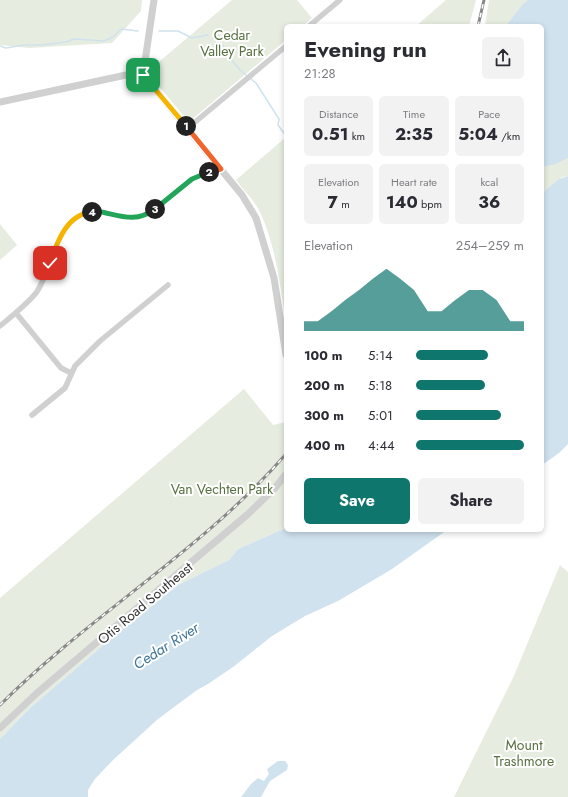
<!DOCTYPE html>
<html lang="en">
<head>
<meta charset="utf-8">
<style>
  body { margin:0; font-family:Jost,sans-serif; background:#f2f2f3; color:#2b2b33; height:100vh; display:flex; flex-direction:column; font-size:15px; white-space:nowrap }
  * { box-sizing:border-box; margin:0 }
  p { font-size:13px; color:#7c7c81 }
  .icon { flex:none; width:22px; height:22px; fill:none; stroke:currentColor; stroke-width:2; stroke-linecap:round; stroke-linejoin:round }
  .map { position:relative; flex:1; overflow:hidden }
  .panel { position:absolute; left:284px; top:24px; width:260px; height:508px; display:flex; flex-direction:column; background:#fff; border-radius:6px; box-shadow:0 2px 6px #0003 }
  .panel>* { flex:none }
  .pin { position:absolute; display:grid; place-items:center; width:34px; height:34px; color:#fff; margin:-17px; border-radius:8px; box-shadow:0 2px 6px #0006 }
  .km { position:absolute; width:20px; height:20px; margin:-10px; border-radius:50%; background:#222; color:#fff; font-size:11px; line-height:20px; text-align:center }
  .round { display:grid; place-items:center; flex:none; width:42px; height:42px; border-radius:6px; background:#f2f2f3 }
  .headline { display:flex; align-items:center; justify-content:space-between; height:68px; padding:0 20px }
  h1 { font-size:22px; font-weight:700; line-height:30px }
  .figures { display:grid; grid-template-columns:repeat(3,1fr); gap:6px; height:68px; padding:4px 20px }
  .figures div { display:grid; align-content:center; border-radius:6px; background:#f2f2f3; text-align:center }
  .figures b { font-size:17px; font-weight:700 }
  .figures small { font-size:11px; font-weight:400 }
  .figures p { font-size:11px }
  .chart { height:112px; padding:8px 20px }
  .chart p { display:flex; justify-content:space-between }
  .chart svg { width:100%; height:72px; margin-top:4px; fill:#0f766e; opacity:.7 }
  .primary-button { display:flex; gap:8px; margin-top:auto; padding:8px 20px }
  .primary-button a { flex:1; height:46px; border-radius:6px; background:#0f766e; color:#fff; font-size:16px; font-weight:700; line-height:46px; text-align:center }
  .primary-button a+a { background:#f2f2f3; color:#2b2b33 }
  ul { padding:0 20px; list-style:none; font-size:13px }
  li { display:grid; grid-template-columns:64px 48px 1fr; align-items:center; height:30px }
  li i { height:10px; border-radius:5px; background:#0f766e }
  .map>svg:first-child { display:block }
</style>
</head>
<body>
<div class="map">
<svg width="568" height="797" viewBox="0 0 568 797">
  <rect width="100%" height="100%" fill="#fff"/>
  <path fill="#e6ecdf" d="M0 0H142L141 11 112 43 29 48 0 45Z
    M232 0H297L312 18 303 26H286V40L189 122 147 72Z
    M446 0H476L469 26H416Z
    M489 0H568V176L562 177 542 193V26H485Z
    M286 137V322C280 286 276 246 260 212 255 201 243 190 236 180Z
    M0 224 17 245 0 260Z
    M244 389 273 425 286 422V528L238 549 229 560 178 585 101 647 30 708 0 739V598Z
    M560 565 568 572V797H454L513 678Z"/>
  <path fill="#cfe2ee" d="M528 0H568V158L555 164 542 167V26H506L522 5Z
    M568 176V444L559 453 542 465V193L559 179Z
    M286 528V530H447L392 569 338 601 305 616 272 636 233 667 208 684 197 690 158 719 113 760 95 779 88 790V797H0V739L30 708 101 647 178 585 229 560 238 549Z
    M278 761H285L288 765 287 770 270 781 261 797H241L251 784 258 778 264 781 269 774 267 769Z"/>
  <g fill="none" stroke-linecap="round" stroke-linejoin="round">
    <path stroke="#cfe2ee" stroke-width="1.5" d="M159 31H178L192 38 208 35
      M213 38 228 50 231 59 240 70 256 83 279 119 278 125 286 136
      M0 46 6 48 24 45H42L66 42 74 39 104 41 113 37 121 29 138 31"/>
    <path stroke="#d0d0d0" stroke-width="5.5" d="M309 26 340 0
      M188 128 286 46
      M16 313 61 368 71 373
      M0 326C12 316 26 305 36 293 52 271 55 223 83 213 106 205 125 225 149 213L192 179 221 169
      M32 415 65 388 75 366 100 341 168 285"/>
    <path stroke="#d0d0d0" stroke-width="7" d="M154 0 143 75 242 195 256 218 274 278 286 355
      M0 102 126 75H143
      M0 728 37 693 248 514 275 488 286 474"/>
    <g stroke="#888" stroke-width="3">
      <path id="rail" d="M478 26 484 0
        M0 705C90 615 203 550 286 454"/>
    </g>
    <use href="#rail" stroke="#fff" stroke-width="1.5" stroke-dasharray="4.5" stroke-linecap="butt"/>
  </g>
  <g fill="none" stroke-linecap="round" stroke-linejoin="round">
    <g stroke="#fff" stroke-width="8">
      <path id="split-1" d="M143 75 186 126"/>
    </g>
    <g stroke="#fff" stroke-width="8">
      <path id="split-2" d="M186 126 221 169 209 172"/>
    </g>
    <g stroke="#fff" stroke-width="8">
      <path id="split-3" d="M155 209 192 179 209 172"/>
    </g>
    <g stroke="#fff" stroke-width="8">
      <path id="split-4" d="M92 212 97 211C119 215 135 224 155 209"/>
    </g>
    <g stroke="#fff" stroke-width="8">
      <path id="split-5" d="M50 263C57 242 67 214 92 212"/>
    </g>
    <use href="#split-1" stroke="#f5b400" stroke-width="5"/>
    <use href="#split-2" stroke="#f0652b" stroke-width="5"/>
    <use href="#split-3" stroke="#22a559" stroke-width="5"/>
    <use href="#split-4" stroke="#22a559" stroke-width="5"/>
    <use href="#split-5" stroke="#f5b400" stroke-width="5"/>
  </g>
  <g text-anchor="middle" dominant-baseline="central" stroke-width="4" stroke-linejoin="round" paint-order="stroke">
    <g font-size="14" fill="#56703f" stroke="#fff">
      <text x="232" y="35">Cedar<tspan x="232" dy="16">Valley Park</tspan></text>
      <text x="222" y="489">Van Vechten Park</text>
      <text x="524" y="745">Mount<tspan x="524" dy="16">Trashmore</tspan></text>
    </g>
    <g font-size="14" fill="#333" stroke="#fff">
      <text transform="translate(145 603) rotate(-40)">Otis Road Southeast</text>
    </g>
    <g font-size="15" font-style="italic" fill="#3f7597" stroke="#fff">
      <text transform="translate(166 646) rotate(-32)">Cedar River</text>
    </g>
  </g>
</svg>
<div class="pin" style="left:143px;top:75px;background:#1e9e55"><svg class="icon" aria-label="arrive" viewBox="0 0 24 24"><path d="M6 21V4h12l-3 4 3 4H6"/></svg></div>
<div class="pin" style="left:50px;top:263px;background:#d93025"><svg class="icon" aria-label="check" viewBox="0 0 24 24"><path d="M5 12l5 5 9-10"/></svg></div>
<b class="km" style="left:186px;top:126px">1</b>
<b class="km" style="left:209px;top:172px">2</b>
<b class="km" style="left:155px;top:209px">3</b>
<b class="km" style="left:92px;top:212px">4</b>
<section class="panel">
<div class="headline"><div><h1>Evening run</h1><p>21:28</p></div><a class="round"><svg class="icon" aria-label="share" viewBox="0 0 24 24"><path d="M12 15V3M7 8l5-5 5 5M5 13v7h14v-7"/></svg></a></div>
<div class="figures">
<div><p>Distance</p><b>0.51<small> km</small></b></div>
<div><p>Time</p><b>2:35</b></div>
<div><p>Pace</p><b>5:04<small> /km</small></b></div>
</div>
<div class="figures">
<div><p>Elevation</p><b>7<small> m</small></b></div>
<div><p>Heart rate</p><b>140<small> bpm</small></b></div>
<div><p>kcal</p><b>36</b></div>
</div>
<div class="chart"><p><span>Elevation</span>254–259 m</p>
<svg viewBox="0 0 160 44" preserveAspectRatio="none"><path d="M0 44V38L10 38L20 32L30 25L40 19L50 12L60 6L70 12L80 19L90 32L100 32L110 25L120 19L130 19L140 25L150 38L160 38V44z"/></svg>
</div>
<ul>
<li><b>100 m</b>5:14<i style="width:67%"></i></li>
<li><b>200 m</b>5:18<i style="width:64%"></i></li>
<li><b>300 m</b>5:01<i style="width:79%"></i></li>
<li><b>400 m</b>4:44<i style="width:100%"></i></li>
</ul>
<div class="primary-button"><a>Save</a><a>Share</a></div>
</section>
</div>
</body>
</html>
